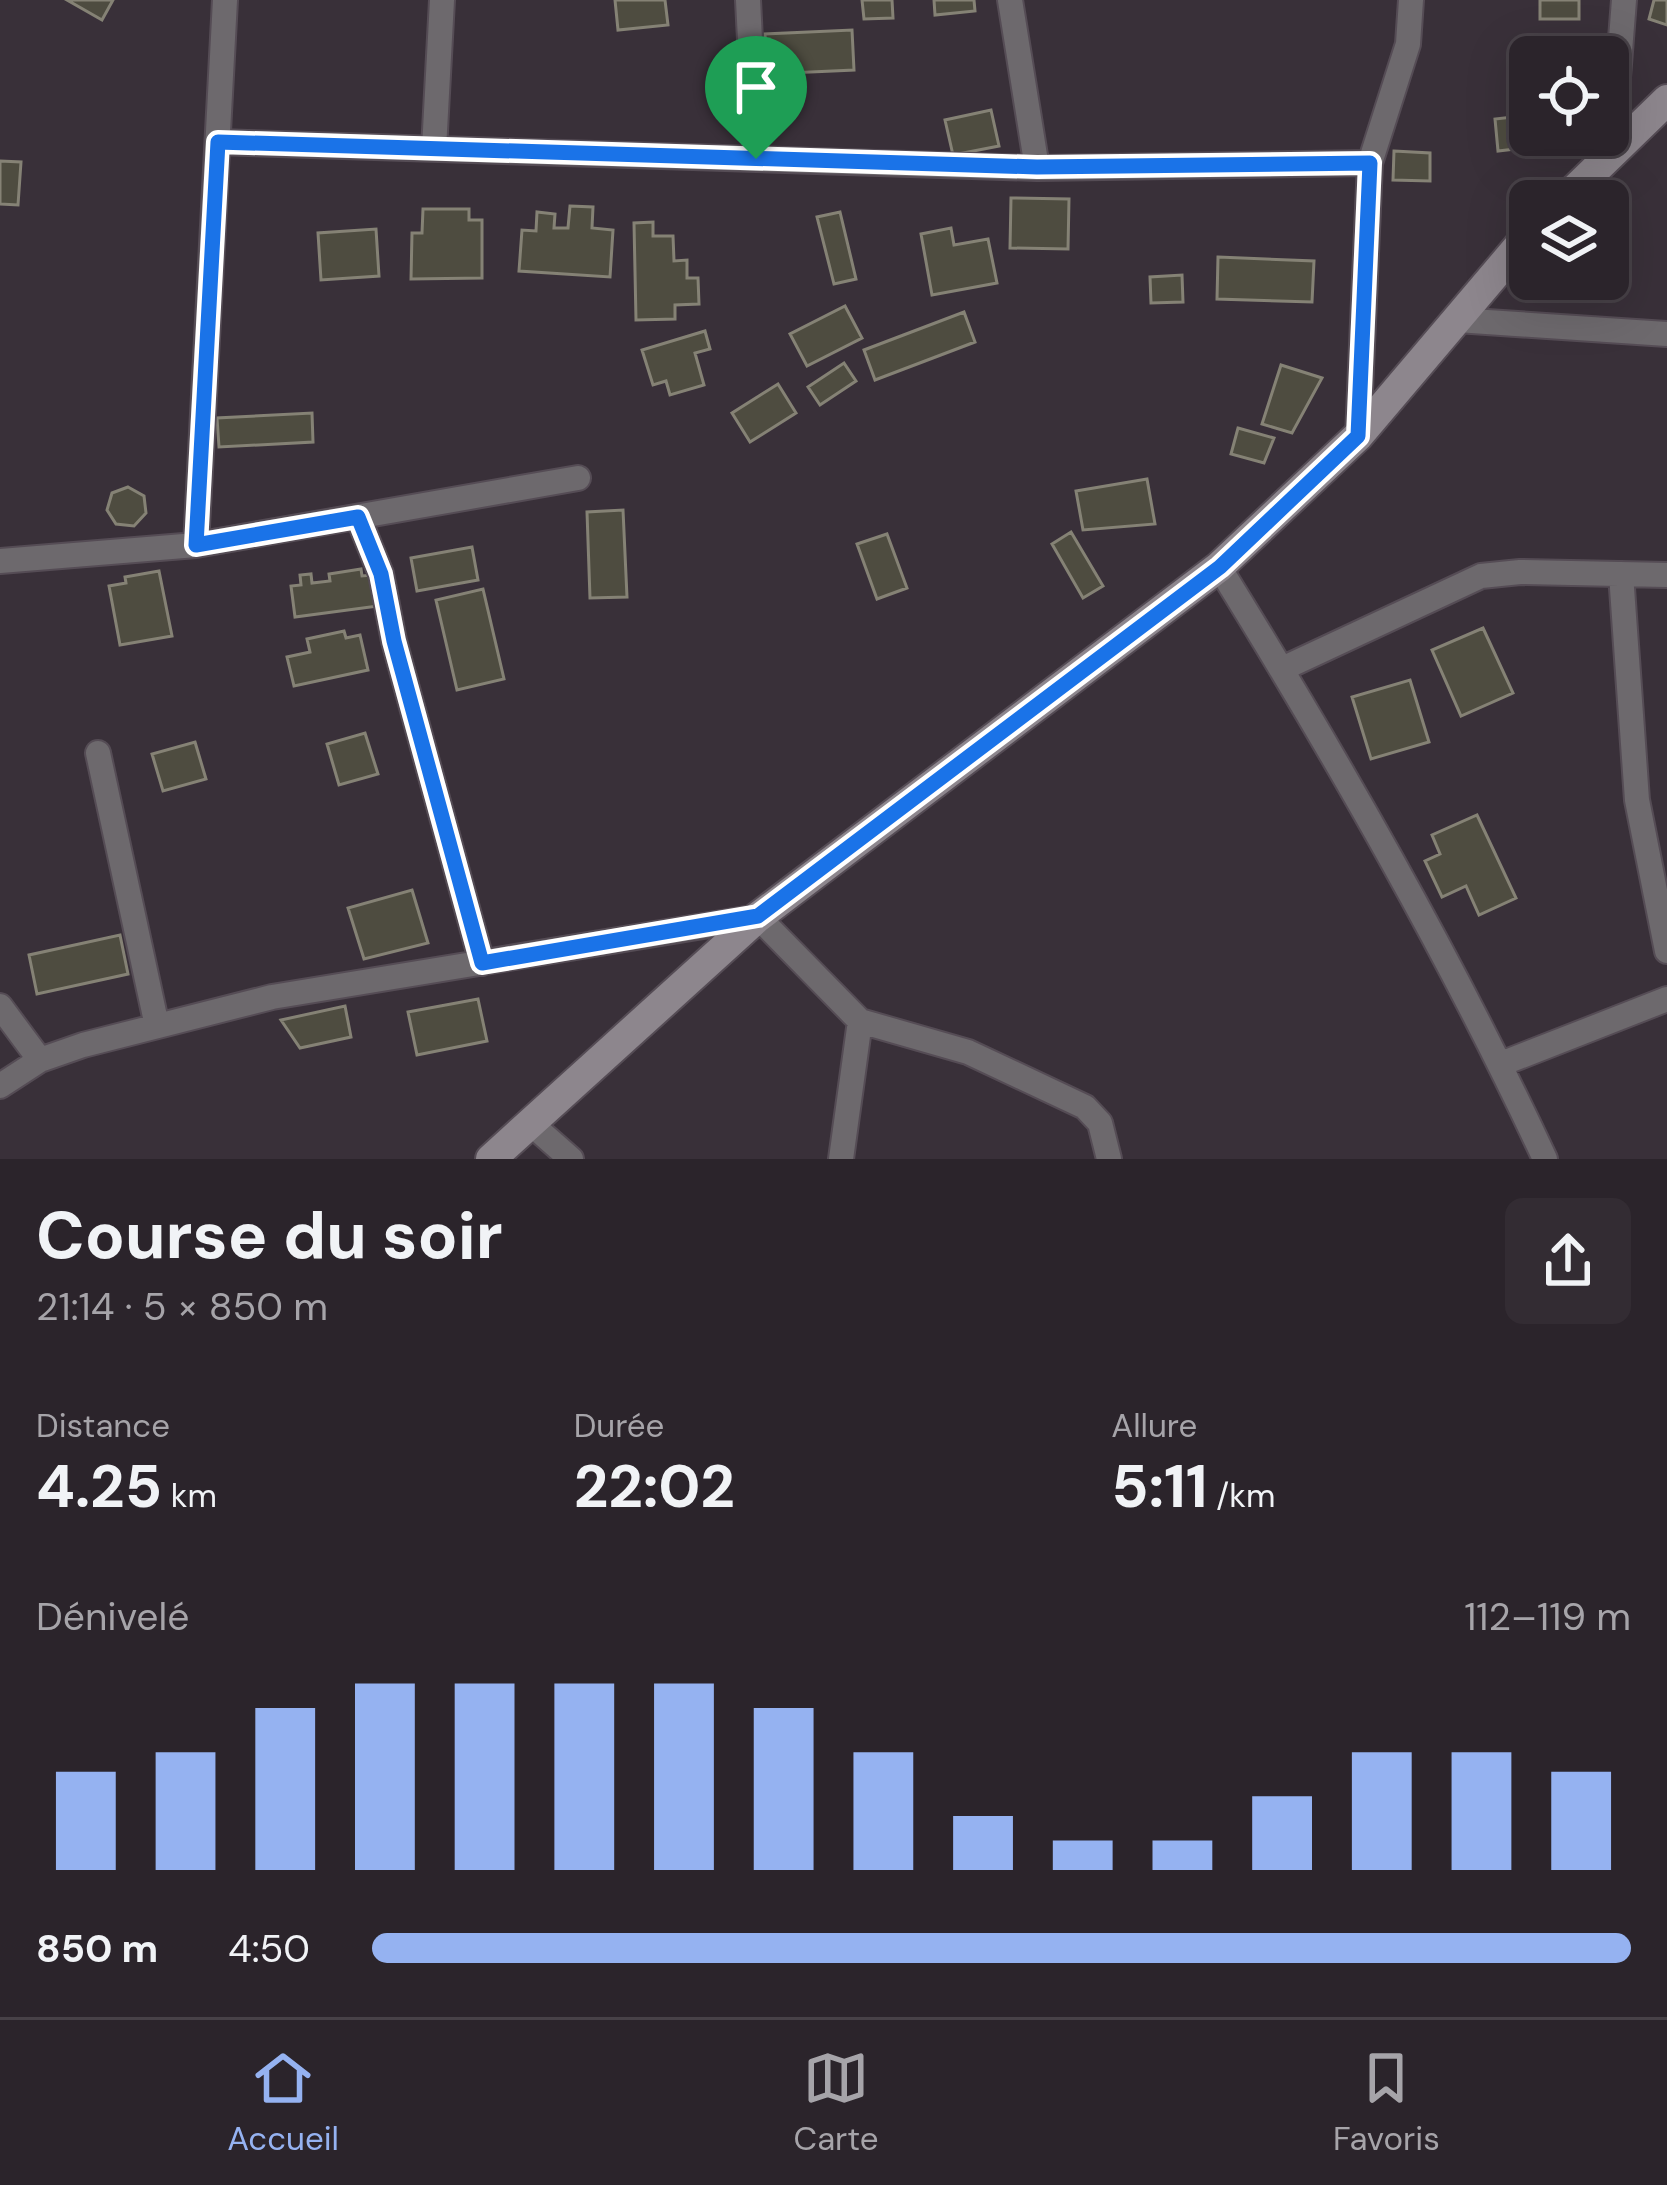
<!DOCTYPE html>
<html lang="fr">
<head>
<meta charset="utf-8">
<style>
  body { margin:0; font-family:"DM Sans",sans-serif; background:#332c33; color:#f1f3f6; height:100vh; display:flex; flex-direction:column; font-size:45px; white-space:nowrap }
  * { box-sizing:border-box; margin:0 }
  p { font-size:39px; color:#a6a4a9 }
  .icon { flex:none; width:66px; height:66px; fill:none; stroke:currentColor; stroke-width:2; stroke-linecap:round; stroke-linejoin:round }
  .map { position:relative; height:1159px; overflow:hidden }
  .sheet { display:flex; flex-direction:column; background:#2b242b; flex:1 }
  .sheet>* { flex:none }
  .tools { position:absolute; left:1509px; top:36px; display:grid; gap:24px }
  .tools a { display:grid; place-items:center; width:120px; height:120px; border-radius:18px; background:#2b242b; box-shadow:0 12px 48px #0002,0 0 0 3px #474147; font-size:60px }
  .pin { position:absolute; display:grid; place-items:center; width:102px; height:102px; color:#fff; margin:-123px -51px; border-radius:50% 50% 50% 0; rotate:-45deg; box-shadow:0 0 12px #0007 }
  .pin .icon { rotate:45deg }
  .round { display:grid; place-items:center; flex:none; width:126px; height:126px; border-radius:18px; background:#332c33 }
  .summary { display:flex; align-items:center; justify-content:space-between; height:204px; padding:0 36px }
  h1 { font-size:66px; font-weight:700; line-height:90px }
  .metrics { display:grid; grid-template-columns:repeat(3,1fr); gap:18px; height:204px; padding:12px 36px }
  .metrics div { display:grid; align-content:center }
  .metrics b { font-size:60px; font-weight:700 }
  .metrics small { font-size:33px; font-weight:400 }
  .metrics p { font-size:33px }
  .chart { height:336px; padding:24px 36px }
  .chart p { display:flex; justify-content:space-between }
  .chart svg { width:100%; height:216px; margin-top:12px; stroke:#95b2f1; stroke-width:6 }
  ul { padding:0 36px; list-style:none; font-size:39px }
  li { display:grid; grid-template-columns:192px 144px 1fr; align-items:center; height:90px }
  li i { height:30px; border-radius:15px; background:#95b2f1 }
  .menu { display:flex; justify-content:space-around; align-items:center; height:168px; border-top:3px solid #474147; background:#2b242b; font-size:33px; color:#a6a4a9 }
  .menu a { display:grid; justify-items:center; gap:6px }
  .menu .on { color:#95b2f1 }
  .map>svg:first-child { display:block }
</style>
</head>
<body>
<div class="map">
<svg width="1667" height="1159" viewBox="0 0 1667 1159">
  <rect width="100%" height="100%" fill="#393039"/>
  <path fill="#4e4c40" stroke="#858275" stroke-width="3" d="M67 0H113L102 20Z
    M615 0H665L668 25 618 30Z
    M862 0H892L893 18 864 19Z
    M934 0H974L975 11 935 15Z
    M1540 0H1579V19H1540Z
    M1654 0H1667V25L1649 19Z
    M852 30 854 70 767 74 765 34Z
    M991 110 999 146 953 155 945 120Z
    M1530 115V135H1561L1560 144 1498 151 1495 119Z
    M1394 151 1430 153V181L1393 180Z
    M0 161 21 162 18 205 0 204Z
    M1011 198 1069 199 1068 249 1010 248Z
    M570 206 593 207 592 228 613 230 610 277 519 271 522 230 536 231 537 212 555 214 554 228H568Z
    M423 209H469V220H482V278L411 279 412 233H422Z
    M840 212 856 279 834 284 817 217Z
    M653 222V236H673L674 261 687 260V278H698L699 304 675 305V319L636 320 634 223Z
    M951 228 954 245 988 239 997 283 932 295 921 234Z
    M376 229 379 276 321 280 318 233Z
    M1218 257 1314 261 1312 302 1217 299Z
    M1182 275 1183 302 1151 303 1150 277Z
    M845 306 862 338 807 366 790 334Z
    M964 312 975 342 875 380 864 350Z
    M705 331 710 349 695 353 704 385 670 395 666 381 653 385 642 350Z
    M844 363 856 381 820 405 808 387Z
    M1281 365 1322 378 1292 433 1262 424Z
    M778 384 796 413 750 442 732 413Z
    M312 413 313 442 219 447 217 418Z
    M1238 428 1274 438 1264 463 1231 454Z
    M1147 479 1155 524 1083 530 1076 491Z
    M128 487 144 496 146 513 134 526 116 524 107 510 112 493Z
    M623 510 627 597 590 598 587 512Z
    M1071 532 1103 586 1083 598 1052 544Z
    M887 534 907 588 877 599 857 544Z
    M472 547 478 580 417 591 411 558Z
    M361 569 362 576 373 575 378 606 295 617 291 586 301 585 300 575 311 574 312 583 330 581 329 574Z
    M159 571 172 636 120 645 109 586 126 583 125 577Z
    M483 589 504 679 457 690 436 600Z
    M1483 628 1513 693 1461 716 1432 650Z
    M344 631 346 638 360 635 368 670 294 686 287 657 310 652 307 639Z
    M1410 680 1429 742 1371 759 1352 697Z
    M365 733 378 774 339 785 327 744Z
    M195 742 206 779 163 791 152 754Z
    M1477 815 1516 898 1479 915 1466 886 1442 897 1425 861 1440 854 1432 835Z
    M412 890 428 943 364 959 348 908Z
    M120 935 128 974 37 994 29 955Z
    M478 999 487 1041 417 1055 408 1012Z
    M345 1006 351 1037 300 1048 281 1020Z"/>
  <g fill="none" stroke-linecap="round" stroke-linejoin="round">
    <g stroke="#554c55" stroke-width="28">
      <path id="street" d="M748 0 756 159
        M1010 0 1037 168
        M218 142 1037 168 1370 163
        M434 149 442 0
        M1612 154 1624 0
        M1457 320 1667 334
        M1358 436 1370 163 1408 44 1411 0
        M358 517 381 574 394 641 482 963
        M196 545 225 0
        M0 561 196 545 578 478
        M1219 567C1337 758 1450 955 1545 1159
        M1621 574 1637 800 1667 951
        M1282 669 1481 576 1520 572 1667 575
        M98 753 157 1026
        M0 1006 40 1060
        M1501 1064 1667 999
        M0 1086 40 1060 83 1045 272 997 758 917 860 1021 968 1052 1085 1107 1100 1123 1109 1159
        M529 1122 571 1159
        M841 1159 860 1021"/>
    </g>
    <g stroke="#554c55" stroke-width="34">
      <path id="secondary" d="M1563 201 1667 100
        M491 1159 758 917 1219 567 1358 436 1530 233"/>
    </g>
    <use href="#street" stroke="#6d696d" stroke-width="24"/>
    <use href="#secondary" stroke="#8d868d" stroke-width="30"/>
  </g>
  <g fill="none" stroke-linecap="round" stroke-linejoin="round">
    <g stroke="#fff" stroke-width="24">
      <path id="route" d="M218 142 1037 167 1370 163 1358 436 1220 567 758 916 482 963 394 641 381 574 358 517 196 545Z"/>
    </g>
    <use href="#route" stroke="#1a73e8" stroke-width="15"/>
  </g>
</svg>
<div class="tools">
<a><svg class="icon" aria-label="locate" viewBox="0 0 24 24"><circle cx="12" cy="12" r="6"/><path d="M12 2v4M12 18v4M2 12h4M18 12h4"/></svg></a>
<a><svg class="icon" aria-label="layers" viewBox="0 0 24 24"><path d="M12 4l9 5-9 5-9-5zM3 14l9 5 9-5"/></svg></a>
</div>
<div class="pin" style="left:756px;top:159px;background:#1e9e55"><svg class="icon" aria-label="arrive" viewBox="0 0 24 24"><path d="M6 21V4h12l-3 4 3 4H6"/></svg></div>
</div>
<section class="sheet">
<div class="summary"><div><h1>Course du soir</h1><p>21:14 · 5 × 850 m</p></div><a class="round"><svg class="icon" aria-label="share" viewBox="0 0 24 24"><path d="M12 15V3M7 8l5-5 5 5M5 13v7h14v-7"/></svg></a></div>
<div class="metrics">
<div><p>Distance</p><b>4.25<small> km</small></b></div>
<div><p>Durée</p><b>22:02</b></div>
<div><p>Allure</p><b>5:11<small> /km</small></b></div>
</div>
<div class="chart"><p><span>Dénivelé</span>112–119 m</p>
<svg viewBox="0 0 160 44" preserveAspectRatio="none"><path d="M5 44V24M15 44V20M25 44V11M35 44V6M45 44V6M55 44V6M65 44V6M75 44V11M85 44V20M95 44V33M105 44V38M115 44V38M125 44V29M135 44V20M145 44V20M155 44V24"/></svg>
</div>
<ul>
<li><b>850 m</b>4:50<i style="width:100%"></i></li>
</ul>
</section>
<nav class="menu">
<a class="on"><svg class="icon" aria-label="home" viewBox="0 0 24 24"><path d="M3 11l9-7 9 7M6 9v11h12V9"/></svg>Accueil</a>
<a><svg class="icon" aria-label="map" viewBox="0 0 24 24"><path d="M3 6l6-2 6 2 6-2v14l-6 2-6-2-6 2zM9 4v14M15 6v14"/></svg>Carte</a>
<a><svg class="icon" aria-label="saved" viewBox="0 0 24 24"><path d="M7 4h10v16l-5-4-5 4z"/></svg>Favoris</a>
</nav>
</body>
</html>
